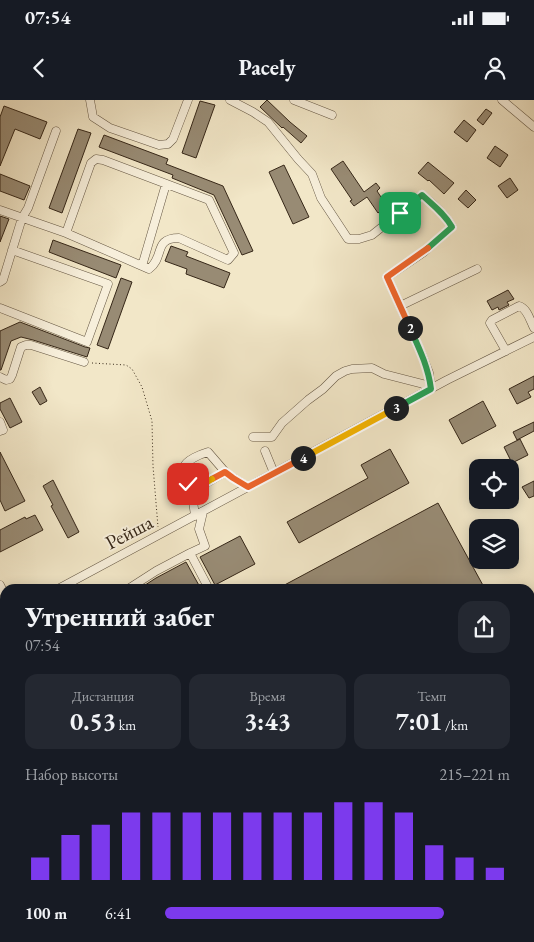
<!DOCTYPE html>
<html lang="ru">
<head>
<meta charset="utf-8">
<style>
  body { margin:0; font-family:"EB Garamond",serif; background:#242831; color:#f1f3f6; height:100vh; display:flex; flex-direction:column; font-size:19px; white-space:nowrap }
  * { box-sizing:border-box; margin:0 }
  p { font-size:16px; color:#9ea1a6 }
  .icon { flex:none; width:28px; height:28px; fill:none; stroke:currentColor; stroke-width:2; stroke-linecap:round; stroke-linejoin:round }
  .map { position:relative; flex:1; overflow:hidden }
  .drawer { position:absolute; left:0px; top:484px; width:535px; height:359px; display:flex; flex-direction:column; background:#171b24; border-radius:15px 15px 0 0; box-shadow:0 2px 12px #0003 }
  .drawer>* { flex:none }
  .tools { position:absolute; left:469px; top:359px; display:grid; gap:10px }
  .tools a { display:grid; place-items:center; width:50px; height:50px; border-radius:10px; background:#171b24; box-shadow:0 2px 12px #0003; font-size:25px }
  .pin { position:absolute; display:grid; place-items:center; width:42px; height:42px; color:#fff; margin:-21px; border-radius:10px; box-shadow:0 2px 8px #0006 }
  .km { position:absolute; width:25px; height:25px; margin:-12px; border-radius:50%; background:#222; color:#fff; font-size:14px; line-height:25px; text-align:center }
  .round { display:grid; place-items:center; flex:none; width:52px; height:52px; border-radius:15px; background:#242831 }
  .head { display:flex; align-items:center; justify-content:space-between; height:85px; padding:0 25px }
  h1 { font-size:28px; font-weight:700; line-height:38px }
  .stats { display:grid; grid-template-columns:repeat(3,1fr); gap:8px; height:85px; padding:5px 25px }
  .stats div { display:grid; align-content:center; border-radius:12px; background:#242831; text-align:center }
  .stats b { font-size:25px; font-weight:700 }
  .stats small { font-size:14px; font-weight:400 }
  .stats p { font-size:14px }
  .chart { height:140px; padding:10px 25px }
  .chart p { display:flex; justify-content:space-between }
  .chart svg { width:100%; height:90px; margin-top:5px; stroke:#7c3aed; stroke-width:6 }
  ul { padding:0 25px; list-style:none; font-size:16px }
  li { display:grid; grid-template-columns:80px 60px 1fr; align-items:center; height:38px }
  li i { height:12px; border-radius:6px; background:#7c3aed }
  .status { display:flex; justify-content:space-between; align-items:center; height:35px; padding:0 25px; background:#171b24; direction:ltr }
  .status svg { height:14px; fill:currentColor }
  header { display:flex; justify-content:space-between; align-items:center; height:65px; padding:0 25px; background:#171b24; font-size:22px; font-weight:700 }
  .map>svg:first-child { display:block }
</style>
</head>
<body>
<div class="status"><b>07:54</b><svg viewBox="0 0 49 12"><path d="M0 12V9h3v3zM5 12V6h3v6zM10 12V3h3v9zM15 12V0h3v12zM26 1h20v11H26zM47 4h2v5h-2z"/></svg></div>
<header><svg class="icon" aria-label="back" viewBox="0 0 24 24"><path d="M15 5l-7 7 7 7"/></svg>Pacely<svg class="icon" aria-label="person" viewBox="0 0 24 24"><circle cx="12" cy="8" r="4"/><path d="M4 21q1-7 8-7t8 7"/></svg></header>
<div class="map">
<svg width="534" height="842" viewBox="0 0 534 842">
  <rect width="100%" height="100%" fill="#f2e7c8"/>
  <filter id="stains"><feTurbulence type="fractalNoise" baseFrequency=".004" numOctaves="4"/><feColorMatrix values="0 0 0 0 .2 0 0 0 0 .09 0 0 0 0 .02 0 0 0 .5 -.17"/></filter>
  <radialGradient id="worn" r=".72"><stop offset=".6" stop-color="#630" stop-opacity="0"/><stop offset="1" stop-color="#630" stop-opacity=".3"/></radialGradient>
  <path fill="#988b74" stroke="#362718" d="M267 0 290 22 307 36 301 43 283 27 282 28 260 7Z
    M200 1 215 5 196 58 182 53Z
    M4 6 47 22 40 39 15 29 0 66V17Z
    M486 9 492 13 483 25 477 20Z
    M464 20 476 30 467 42 454 32Z
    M78 29 91 33 62 113 49 108Z
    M104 35 168 59 166 64 223 86 253 151 242 155 214 95 172 78 173 75 99 47Z
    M495 46 508 55 500 67 487 58Z
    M343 61 364 92 376 83 380 88 377 91 387 106 378 113 367 97 354 106 350 101 352 100 331 69Z
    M428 62 454 83 444 94 429 80 428 81 418 73Z
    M284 65 309 117 293 124 269 72Z
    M0 74 30 86 24 100 0 91Z
    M510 78 518 90 507 98 498 86Z
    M466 90 476 100 468 108 458 99Z
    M0 116 9 119 0 142Z
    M53 140 121 165 116 178 49 152Z
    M171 146 188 152 186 156 230 173 224 188 186 174 187 169 165 161Z
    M121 178 132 182 108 249 97 245Z
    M508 190 514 199 507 202 509 205 499 210 498 207 492 210 487 201Z
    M20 222 85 247 90 248 87 257 33 240 21 237 11 241 1 270H0V231Z
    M534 276V289L528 292 531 297 517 304 509 289Z
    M40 287 47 301 40 305 32 292Z
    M10 298 22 322 10 328 0 309V303Z
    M483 301 496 326 462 344 449 320Z
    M534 322V331L517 340 513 332Z
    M520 339 528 355 512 363 504 347Z
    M390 349 409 383 299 443 287 422 368 378 361 365Z
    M0 352 25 401 5 411 0 400Z
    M53 380 79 432 68 438 51 406 53 405 43 386Z
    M534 381V396L529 398 522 387Z
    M438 403 485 489H277Z
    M35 415 43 430 0 452V430L25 417 26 419Z
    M240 436 255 464 215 485 200 457Z
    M186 462 201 489H139L156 478Z"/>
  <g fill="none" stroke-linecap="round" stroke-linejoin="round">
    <g stroke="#655744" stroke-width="9">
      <path id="minor" d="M90 0 93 17 110 28 159 45 168 44 173 39 188 0
        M230 0 253 12 268 22 298 59 312 74 321 98 348 139H359L372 135 422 95C433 104 445 114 452 127L424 152 387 177 422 255 429 273 431 289
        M294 0 332 15
        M502 0 534 27
        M0 110 66 133 149 169C165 157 153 138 179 138L228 160 234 153 209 100 103 60 96 59 91 63 66 133
        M142 166 166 84
        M0 182 3 180 22 118 28 108 56 31
        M400 206 477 169
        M0 208 87 242 108 184 12 150
        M506 251 490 223 492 220 519 206C527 208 530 220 534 228
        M0 277 6 280 10 279 12 275 21 247 26 245H31L84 262
        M0 322 3 330 0 331
        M253 337H272L282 323 308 300 323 289 336 276 345 271 352 269 372 268 384 274 423 284 431 289
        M265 351 274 373
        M191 392 225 372
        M203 412 199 429 205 446 190 453 209 489
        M195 416C194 407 193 399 190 391 189 385 183 374 184 367 186 360 201 354 208 352L227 374 248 387
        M0 485 5 495
        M58 489 447 280 534 237
        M128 489 156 471 190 453
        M0 520 5 517
        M0 551 5 549
        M0 610 5 605
        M530 782 534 780
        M406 842 415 838"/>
    </g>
    <path stroke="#362718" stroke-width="1" stroke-dasharray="1 2.5" stroke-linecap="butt" d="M92 263 126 265 132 269 142 287 152 321 153 366 158 427"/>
    <use href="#minor" stroke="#f7efdb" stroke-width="8"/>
  </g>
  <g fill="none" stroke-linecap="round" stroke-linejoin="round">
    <g stroke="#fff" stroke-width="10">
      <path id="split-1" d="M400 113 422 95C433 105 445 114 452 127L428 148"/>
    </g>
    <g stroke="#fff" stroke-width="10">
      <path id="split-2" d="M410 228 387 177 428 148"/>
    </g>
    <g stroke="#fff" stroke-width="10">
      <path id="split-3" d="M396 308 431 289C428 266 419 248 410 228"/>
    </g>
    <g stroke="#fff" stroke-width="10">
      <path id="split-4" d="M303 358 396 308"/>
    </g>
    <g stroke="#fff" stroke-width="10">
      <path id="split-5" d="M212 379 225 372 233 378 248 387 303 358"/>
    </g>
    <g stroke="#fff" stroke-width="10">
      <path id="split-6" d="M188 384 191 392 212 379"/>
    </g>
    <use href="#split-1" stroke="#22a559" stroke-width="6"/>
    <use href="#split-2" stroke="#f0652b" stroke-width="6"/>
    <use href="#split-3" stroke="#22a559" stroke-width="6"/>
    <use href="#split-4" stroke="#f5b400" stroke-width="6"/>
    <use href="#split-5" stroke="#f0652b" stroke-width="6"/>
    <use href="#split-6" stroke="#f5b400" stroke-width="6"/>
  </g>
  <g text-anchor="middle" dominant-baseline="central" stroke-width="4" stroke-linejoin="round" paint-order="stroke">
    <g font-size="20" fill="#362718" stroke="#f7efdb">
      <text transform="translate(129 432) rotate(-28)">Рейша</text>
    </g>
  </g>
  <rect width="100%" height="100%" filter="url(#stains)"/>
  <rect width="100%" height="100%" fill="url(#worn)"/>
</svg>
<div class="tools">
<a><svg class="icon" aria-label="locate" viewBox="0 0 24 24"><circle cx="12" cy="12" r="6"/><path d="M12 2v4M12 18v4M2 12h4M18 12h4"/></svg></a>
<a><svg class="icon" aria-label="layers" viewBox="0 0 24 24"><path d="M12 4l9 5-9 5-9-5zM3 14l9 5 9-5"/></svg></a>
</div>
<div class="pin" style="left:400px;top:113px;background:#1e9e55"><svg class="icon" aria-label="arrive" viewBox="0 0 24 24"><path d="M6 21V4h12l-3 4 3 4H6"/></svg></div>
<div class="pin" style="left:188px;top:384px;background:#d93025"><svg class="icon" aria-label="check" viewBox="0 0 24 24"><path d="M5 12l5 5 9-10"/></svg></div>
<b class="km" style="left:410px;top:228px">2</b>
<b class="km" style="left:396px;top:308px">3</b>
<b class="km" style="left:303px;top:358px">4</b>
<section class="drawer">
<div class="head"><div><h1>Утренний забег</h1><p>07:54</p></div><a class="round"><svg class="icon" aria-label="share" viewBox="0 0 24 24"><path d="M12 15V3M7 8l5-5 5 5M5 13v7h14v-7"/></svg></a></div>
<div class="stats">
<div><p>Дистанция</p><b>0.53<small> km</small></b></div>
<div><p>Время</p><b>3:43</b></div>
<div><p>Темп</p><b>7:01<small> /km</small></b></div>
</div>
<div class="chart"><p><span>Набор высоты</span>215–221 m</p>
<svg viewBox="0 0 160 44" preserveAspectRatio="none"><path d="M5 44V33M15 44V22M25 44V17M35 44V11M45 44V11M55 44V11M65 44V11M75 44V11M85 44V11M95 44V11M105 44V6M115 44V6M125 44V11M135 44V27M145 44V33M155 44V38"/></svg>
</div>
<ul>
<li><b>100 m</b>6:41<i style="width:81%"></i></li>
</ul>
</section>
</div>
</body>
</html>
